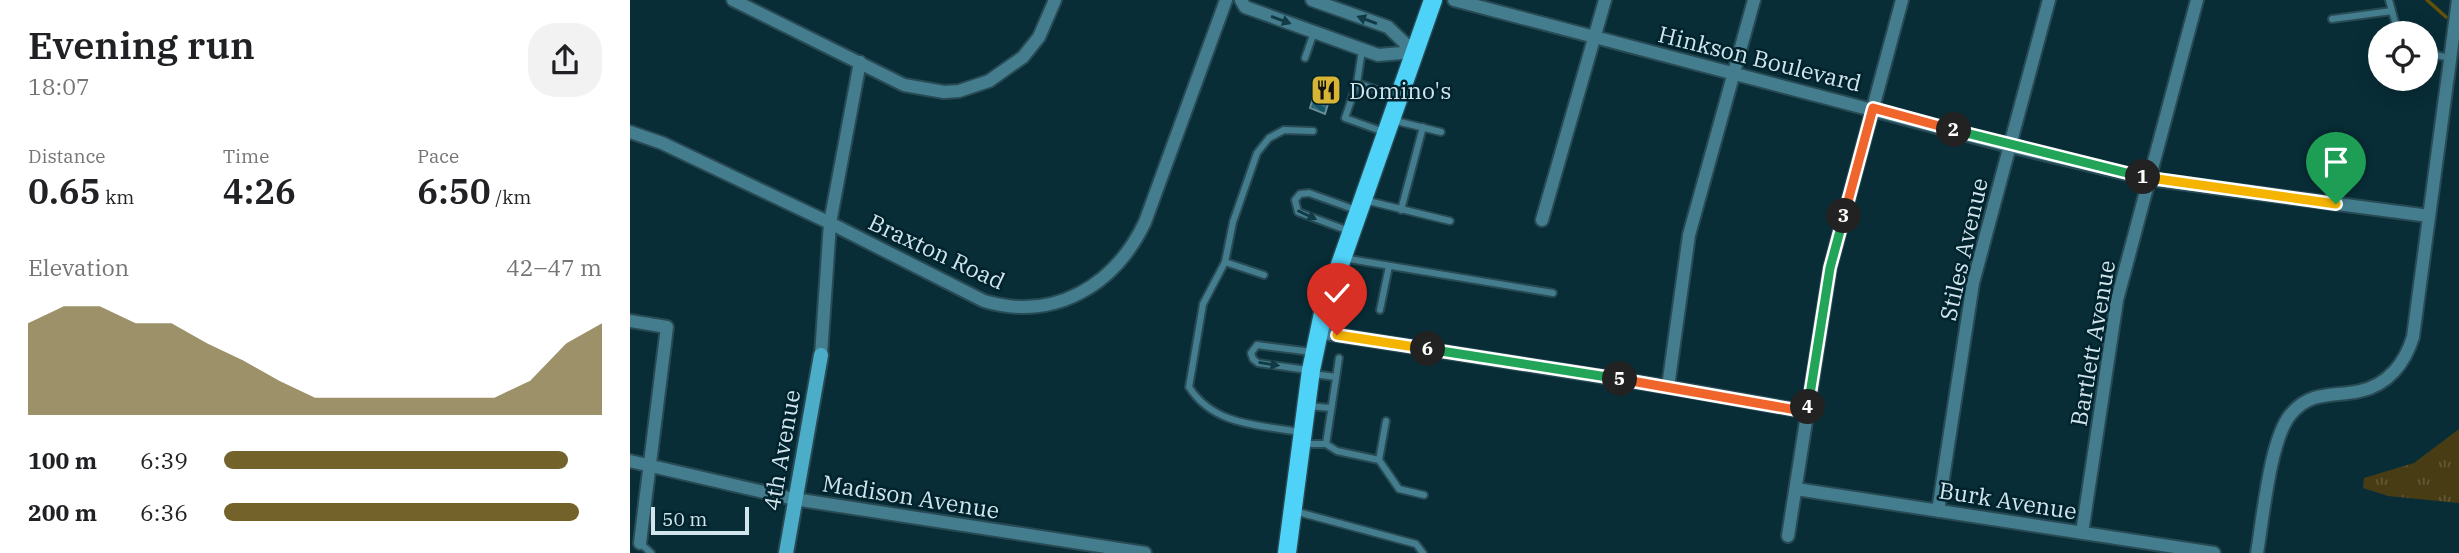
<!DOCTYPE html>
<html lang="en">
<head>
<meta charset="utf-8">
<style>
  body { margin:0; font-family:"IBM Plex Serif",serif; background:#f2f2f2; color:#202124; height:100vh; display:flex; flex-direction:column; font-size:26px; white-space:nowrap }
  * { box-sizing:border-box; margin:0 }
  p { font-size:23px; color:#757577 }
  .icon { flex:none; width:38px; height:38px; fill:none; stroke:currentColor; stroke-width:2; stroke-linecap:round; stroke-linejoin:round }
  .map { position:relative; flex:1; overflow:hidden }
  .details { display:flex; flex-direction:column; background:#fff; width:630px }
  .details>* { flex:none }
  .buttons { position:absolute; left:1738px; top:21px; display:grid; gap:14px }
  .buttons a { display:grid; place-items:center; width:70px; height:70px; border-radius:50%; background:#fff; box-shadow:0 4px 18px #0003; font-size:35px }
  .scale { position:absolute; left:21px; bottom:18px; width:98px; box-sizing:border-box; padding-left:7px; border:4px solid #d2e5ec; border-top:0; font-size:19px; line-height:24px; white-space:nowrap; color:#d2e5ec; -webkit-text-stroke:5px #00232d; paint-order:stroke }
  .pin { position:absolute; display:grid; place-items:center; width:60px; height:60px; color:#fff; margin:-72px -30px; border-radius:50% 50% 50% 0; rotate:-45deg; box-shadow:0 0 7px #0007 }
  .pin .icon { rotate:45deg }
  .km { position:absolute; width:35px; height:35px; margin:-18px; border-radius:50%; background:#222; color:#fff; font-size:19px; line-height:35px; text-align:center }
  .round { display:grid; place-items:center; flex:none; width:74px; height:74px; border-radius:28px; background:#f2f2f2 }
  .headline { display:flex; align-items:center; justify-content:space-between; height:119px; padding:0 28px }
  h1 { font-size:38px; font-weight:600; line-height:52px }
  .metrics { display:grid; grid-template-columns:repeat(3,1fr); gap:10px; height:119px; padding:7px 28px }
  .metrics div { display:grid; align-content:center }
  .metrics b { font-size:35px; font-weight:600 }
  .metrics small { font-size:19px; font-weight:400 }
  .metrics p { font-size:19px }
  .chart { height:196px; padding:14px 28px }
  .chart p { display:flex; justify-content:space-between }
  .chart svg { width:100%; height:126px; margin-top:7px; fill:#73632b; opacity:.7 }
  ul { padding:0 28px; list-style:none; font-size:23px }
  li { display:grid; grid-template-columns:112px 84px 1fr; align-items:center; height:52px }
  li i { height:18px; border-radius:9px; background:#73632b }
  main { display:flex; flex:1; min-height:0 }
  .map>svg:first-child { display:block }
</style>
</head>
<body>
<main>
<section class="details">
<div class="headline"><div><h1>Evening run</h1><p>18:07</p></div><a class="round"><svg class="icon" aria-label="share" viewBox="0 0 24 24"><path d="M12 15V3M7 8l5-5 5 5M5 13v7h14v-7"/></svg></a></div>
<div class="metrics">
<div><p>Distance</p><b>0.65<small> km</small></b></div>
<div><p>Time</p><b>4:26</b></div>
<div><p>Pace</p><b>6:50<small> /km</small></b></div>
</div>
<div class="chart"><p><span>Elevation</span>42–47 m</p>
<svg viewBox="0 0 160 44" preserveAspectRatio="none"><path d="M0 44V12L10 6L20 6L30 12L40 12L50 19L60 25L70 32L80 38L90 38L100 38L110 38L120 38L130 38L140 32L150 19L160 12V44z"/></svg>
</div>
<ul>
<li><b>100 m</b>6:39<i style="width:91%"></i></li>
<li><b>200 m</b>6:36<i style="width:94%"></i></li>
</ul>
</section>
<div class="map">
<svg width="1829" height="553" viewBox="0 0 1829 553">
  <defs>
    <pattern id="park-tufts" width="24" height="20" patternUnits="userSpaceOnUse" patternTransform="scale(1.75)"><rect width="24" height="20" fill="#483c14"/><path d="M3 7l-1-3M5 7V3M7 7l1-3M15 17l-1-3M17 17v-4M19 17l1-3" fill="none" stroke="#625836"/></pattern>
    <pattern id="building-back-hatch" width="6" height="6" patternUnits="userSpaceOnUse" patternTransform="scale(1.75)"><rect width="6" height="6" fill="#155566"/><path d="M-1 5l2 2M0 0l6 6M5-1l2 2" fill="none" stroke="#366d7c"/></pattern>
  </defs>
  <rect width="100%" height="100%" fill="#082d37"/>
  <path fill="url(#park-tufts)" d="M1829 429V503L1758 496 1733 488 1734 478 1784 463Z"/>
  <g fill="none" stroke-linecap="round" stroke-linejoin="round">
    <path stroke="#63500a" stroke-width="3.5" d="M1797 0 1816 17"/>
  </g>
  <path fill="url(#building-back-hatch)" stroke="#688c98" stroke-width="2" d="M690 77 709 83 704 98 700 97 695 114 680 108Z"/>
  <g fill="none" stroke-linecap="round" stroke-linejoin="round">
    <g stroke="#284a54" stroke-width="10">
      <path id="lane" d="M1759 0 1768 33
        M1702 19 1762 11
        M732 50 727 83 715 118 754 132
        M1796 53 1820 58
        M675 58 684 32
        M727 83 768 97
        M762 120 811 132
        M734 200 820 221
        M771 210 793 127
        M719 231 668 212 665 200 670 194 679 193 726 210
        M713 258 923 293
        M595 262 634 275
        M750 310 759 266
        M678 370 628 363 623 359 621 353 627 345 682 352
        M683 374 706 377
        M678 406 701 408
        M671 432C629 425 584 426 559 387L573 304 595 262 603 222 627 153 639 138 654 130 683 131
        M674 444H696L707 451 749 460 769 489 794 495
        M696 444 709 358
        M749 460 756 421
        M664 511 786 544 793 553
        M10 543 21 553"/>
    </g>
    <g stroke="#284a54" stroke-width="16">
      <path id="street" d="M103 0 274 85 314 92 329 91 359 81 393 57 409 37 425 0
        M611 0 615 7 748 55 784 52
        M682 0 758 27 784 52
        M824 0 1379 146 1519 179 1799 216
        M0 132 32 143 200 223 354 301C425 322 485 285 515 222L596 0
        M912 220 975 0
        M0 321 37 327 10 543
        M688 332 1038 387 1178 412
        M191 355 200 223 230 62
        M1038 387 1059 235 1124 0
        M0 461 164 499 515 553
        M1166 489 1584 553
        M1308 511 1343 283 1419 0
        M1452 533 1487 300 1567 0
        M1158 536 1200 268 1272 0
        M1627 553C1633 518 1640 438 1661 414 1681 390 1704 397 1730 391 1758 385 1775 363 1783 337L1828 0"/>
    </g>
    <g stroke="#284a54" stroke-width="18">
      <path id="secondary" d="M156 553 191 355"/>
    </g>
    <g stroke="#284a54" stroke-width="21">
      <path id="primary" d="M657 553 681 370 693 313 803 0"/>
    </g>
    <use href="#lane" stroke="#447d8e" stroke-width="6"/>
    <use href="#street" stroke="#447d8e" stroke-width="12"/>
    <use href="#secondary" stroke="#4cadc9" stroke-width="14"/>
    <use href="#primary" stroke="#4fd2f7" stroke-width="18"/>
  </g>
  <defs><path id="oneway-solid" d="M-6-.8H1V-3.2L6.5 0L1 3.2V.8H-6Z" transform="scale(1.75)"/></defs>
  <g fill="#113a45">
    <use href="#oneway-solid" transform="translate(651 20) rotate(20)"/>
    <use href="#oneway-solid" transform="translate(737 20) rotate(-160)"/>
    <use href="#oneway-solid" transform="translate(677 215) rotate(25)"/>
    <use href="#oneway-solid" transform="translate(639 364) rotate(9)"/>
  </g>
  <g fill="none" stroke-linecap="round" stroke-linejoin="round">
    <g stroke="#fff" stroke-width="14">
      <path id="split-1" d="M1513 177 1706 204"/>
    </g>
    <g stroke="#fff" stroke-width="14">
      <path id="split-2" d="M1324 130 1513 177"/>
    </g>
    <g stroke="#fff" stroke-width="14">
      <path id="split-3" d="M1214 216 1243 108 1324 130"/>
    </g>
    <g stroke="#fff" stroke-width="14">
      <path id="split-4" d="M1178 407 1200 268 1214 216"/>
    </g>
    <g stroke="#fff" stroke-width="14">
      <path id="split-5" d="M990 379 1178 412V407"/>
    </g>
    <g stroke="#fff" stroke-width="14">
      <path id="split-6" d="M798 349 990 379"/>
    </g>
    <g stroke="#fff" stroke-width="14">
      <path id="split-7" d="M707 335 798 349"/>
    </g>
    <use href="#split-1" stroke="#f5b400" stroke-width="9"/>
    <use href="#split-2" stroke="#22a559" stroke-width="9"/>
    <use href="#split-3" stroke="#f0652b" stroke-width="9"/>
    <use href="#split-4" stroke="#22a559" stroke-width="9"/>
    <use href="#split-5" stroke="#f0652b" stroke-width="9"/>
    <use href="#split-6" stroke="#22a559" stroke-width="9"/>
    <use href="#split-7" stroke="#f5b400" stroke-width="9"/>
  </g>
  <defs>
    <g id="restaurant-square" transform="scale(1.575)"><rect x="-9" y="-9" width="18" height="18" rx="4" fill="#d8b434" stroke="#00232d"/><path d="M-5-6h1v4h1v-4h1v4h1v-4h1v5L-1.5 .5V6h-2V.5L-5-1ZM5-6V6H3V1.5H1.5Q1.5-4 5-6Z" fill="#111"/></g>
  </defs>
  <g fill-rule="evenodd">
    <use href="#restaurant-square" x="696" y="90"/>
  </g>
  <g text-anchor="middle" dominant-baseline="central" stroke-width="5" stroke-linejoin="round" paint-order="stroke">
    <g font-size="23" fill="#d2e5ec" stroke="#00232d">
      <text transform="translate(1130 58) rotate(14)">Hinkson Boulevard</text>
      <text transform="translate(1333 249) rotate(-77)">Stiles Avenue</text>
      <text transform="translate(307 251) rotate(25)">Braxton Road</text>
      <text transform="translate(1462 343) rotate(-80)">Bartlett Avenue</text>
      <text transform="translate(151 450) rotate(-80)">4th Avenue</text>
      <text transform="translate(281 496) rotate(9)">Madison Avenue</text>
      <text transform="translate(1378 500) rotate(9)">Burk Avenue</text>
    </g>
    <g font-size="23" fill="#d2e5ec" stroke="#00232d" text-anchor="start">
      <text x="719" y="90">Domino's</text>
    </g>
  </g>
</svg>
<div class="buttons">
<a><svg class="icon" aria-label="locate" viewBox="0 0 24 24"><circle cx="12" cy="12" r="6"/><path d="M12 2v4M12 18v4M2 12h4M18 12h4"/></svg></a>
</div>
<div class="scale">50 m</div>
<div class="pin" style="left:1706px;top:204px;background:#1e9e55"><svg class="icon" aria-label="arrive" viewBox="0 0 24 24"><path d="M6 21V4h12l-3 4 3 4H6"/></svg></div>
<div class="pin" style="left:707px;top:335px;background:#d93025"><svg class="icon" aria-label="check" viewBox="0 0 24 24"><path d="M5 12l5 5 9-10"/></svg></div>
<b class="km" style="left:1513px;top:177px">1</b>
<b class="km" style="left:1324px;top:130px">2</b>
<b class="km" style="left:1214px;top:216px">3</b>
<b class="km" style="left:1178px;top:407px">4</b>
<b class="km" style="left:990px;top:379px">5</b>
<b class="km" style="left:798px;top:349px">6</b>
</div>
</main>
</body>
</html>
